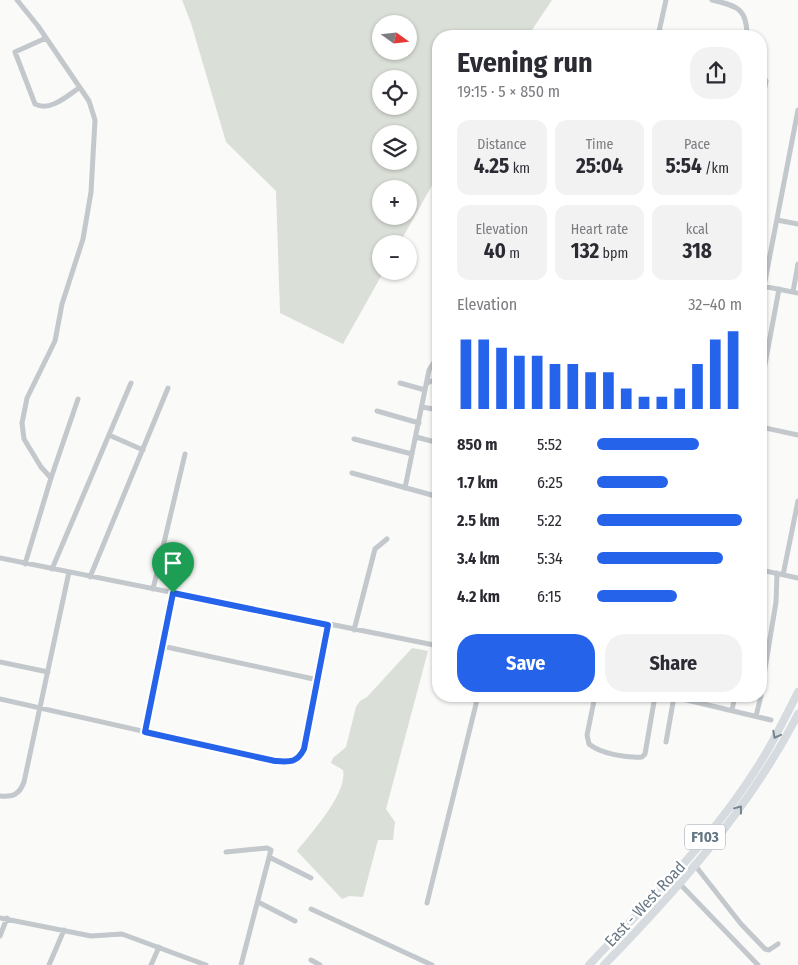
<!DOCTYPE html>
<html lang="en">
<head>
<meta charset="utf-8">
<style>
  body { margin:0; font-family:"Fira Sans Condensed",sans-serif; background:#f2f2f3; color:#2b2b33; height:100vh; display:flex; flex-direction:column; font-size:19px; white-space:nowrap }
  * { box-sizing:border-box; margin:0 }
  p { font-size:16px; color:#7c7c81 }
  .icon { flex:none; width:28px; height:28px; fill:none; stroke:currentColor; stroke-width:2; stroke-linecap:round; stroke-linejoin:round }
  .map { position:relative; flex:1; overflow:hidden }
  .sheet { position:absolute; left:432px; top:30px; width:335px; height:672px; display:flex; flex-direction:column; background:#fff; border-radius:20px; box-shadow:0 1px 4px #0004 }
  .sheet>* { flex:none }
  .needle { width:32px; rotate:105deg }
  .buttons { position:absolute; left:372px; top:15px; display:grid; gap:10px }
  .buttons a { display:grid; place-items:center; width:45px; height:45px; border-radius:50%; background:#fff; box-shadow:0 1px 4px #0004; font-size:25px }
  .pin { position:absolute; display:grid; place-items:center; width:42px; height:42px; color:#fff; margin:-51px -21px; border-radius:50% 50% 50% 0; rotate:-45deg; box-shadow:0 0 5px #0007 }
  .pin .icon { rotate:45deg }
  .round { display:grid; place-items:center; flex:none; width:52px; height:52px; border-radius:20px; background:#f2f2f3 }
  .head { display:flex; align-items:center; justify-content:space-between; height:85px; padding:0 25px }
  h1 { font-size:28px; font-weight:700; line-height:38px }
  .metrics { display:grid; grid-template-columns:repeat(3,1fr); gap:8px; height:85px; padding:5px 25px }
  .metrics div { display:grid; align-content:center; border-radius:12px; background:#f2f2f3; text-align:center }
  .metrics b { font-size:21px; font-weight:700 }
  .metrics small { font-size:14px; font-weight:400 }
  .metrics p { font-size:14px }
  .chart { height:140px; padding:10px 25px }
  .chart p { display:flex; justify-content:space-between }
  .chart svg { width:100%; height:90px; margin-top:5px; stroke:#2563eb; stroke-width:6 }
  .primary-button { display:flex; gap:10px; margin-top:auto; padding:10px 25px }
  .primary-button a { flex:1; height:58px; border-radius:20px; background:#2563eb; color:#fff; font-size:20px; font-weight:700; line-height:58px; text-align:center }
  .primary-button a+a { background:#f2f2f3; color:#2b2b33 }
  ul { padding:0 25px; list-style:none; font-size:16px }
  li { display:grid; grid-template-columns:80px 60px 1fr; align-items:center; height:38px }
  li i { height:12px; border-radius:6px; background:#2563eb }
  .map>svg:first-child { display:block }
</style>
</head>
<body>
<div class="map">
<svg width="798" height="965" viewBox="0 0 798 965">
  <rect width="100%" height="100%" fill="#fafaf8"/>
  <path fill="#dadfd7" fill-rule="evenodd" d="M182 0H552L528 36H439V173L399 244H381V271H384L343 344 280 313 276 191 226 142 191 23ZM381 24H409V51H381ZM381 79H409V106H381ZM381 134H409V161H381ZM381 189H409V216H381Z
    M412 648 428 651 386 809 395 822 393 840H378L363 897 349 896 342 899 297 851C311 833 348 793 343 770L331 763 333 758 346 747 356 707 360 701 367 697Z"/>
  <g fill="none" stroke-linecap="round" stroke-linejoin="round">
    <path stroke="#c3c8cc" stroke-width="5" d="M17 0 38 26 89 101 95 120 91 192 83 239 62 304 55 341 27 398 22 423 24 439 41 467 51 478
      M712 0C738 6 747 9 747 36
      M658 36 666 0
      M46 38 15 52 35 104C50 112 67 96 79 88
      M761 71 766 81 761 107
      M777 220 798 224
      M762 286 798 293
      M764 286 798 110
      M793 292 798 264
      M400 383 425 390
      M427 383 439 378
      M761 386 779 289
      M422 407 439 410
      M377 411 419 423
      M761 427 798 435
      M109 435 143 450
      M416 437 439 443
      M354 439 412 454
      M352 473 439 497
      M405 488 429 370 439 354
      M0 558 439 646
      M25 564 51 478 78 399
      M52 569 131 383
      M761 570 798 578
      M783 575 798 501
      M90 577 168 388
      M153 589 185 454
      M354 630 375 549 387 539
      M162 646 318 680
      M0 662 48 672
      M761 693 776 602 777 573
      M595 696 587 735 589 744C601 754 627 758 642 757L645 754 655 696
      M670 696 771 720
      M0 699 275 761 291 762 298 759 304 749 328 625
      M732 710 735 696
      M756 716 761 696
      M145 732 173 593
      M666 742 674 697
      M0 796C13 797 19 795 24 782L69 572
      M226 852 267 848 271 850 241 965
      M269 857 311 878
      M694 864 741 924 765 949 769 950 778 944
      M679 883 758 965
      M258 902 295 921
      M427 903 478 696
      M311 909 432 965
      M0 918 91 936 122 934 206 965
      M0 936 7 918
      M311 960 320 965
      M49 965 64 930
      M151 965 159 947"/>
    <path stroke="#d6dbdf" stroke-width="8" d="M589 965C653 897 724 828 770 746 780 728 789 710 798 692
      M604 965C677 890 750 808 798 714"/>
  </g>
  <defs><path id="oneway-chevron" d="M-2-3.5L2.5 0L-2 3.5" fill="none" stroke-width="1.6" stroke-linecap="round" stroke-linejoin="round" transform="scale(1.25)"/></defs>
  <g stroke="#768591">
    <use href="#oneway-chevron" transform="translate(776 735) rotate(118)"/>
    <use href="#oneway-chevron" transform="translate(739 809) rotate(-53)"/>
  </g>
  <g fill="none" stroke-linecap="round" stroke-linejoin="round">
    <g stroke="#fff" stroke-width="10">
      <path id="route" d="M173 593 328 625 304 749C297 763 290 762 275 761L145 732Z"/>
    </g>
    <use href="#route" stroke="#2563eb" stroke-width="6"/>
  </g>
  <g text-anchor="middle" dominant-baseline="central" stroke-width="5" stroke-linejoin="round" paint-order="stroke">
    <rect fill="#fff" stroke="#939fa8" stroke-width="1" x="685" y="824.5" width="40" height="25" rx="4"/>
    <g font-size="15" font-weight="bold" fill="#657683">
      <text x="705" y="837">F103</text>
    </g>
    <g font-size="16" fill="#657683" stroke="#fff">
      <text transform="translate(645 904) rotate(-47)">East - West Road</text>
    </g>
  </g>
</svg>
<div class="buttons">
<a><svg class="needle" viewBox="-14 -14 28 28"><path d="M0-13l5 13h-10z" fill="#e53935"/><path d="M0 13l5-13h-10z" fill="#7c7c81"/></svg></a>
<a><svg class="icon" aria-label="locate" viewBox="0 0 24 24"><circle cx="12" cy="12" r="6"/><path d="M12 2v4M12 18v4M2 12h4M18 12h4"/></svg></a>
<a><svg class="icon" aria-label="layers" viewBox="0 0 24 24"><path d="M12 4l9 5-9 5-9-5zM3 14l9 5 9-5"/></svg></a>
<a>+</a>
<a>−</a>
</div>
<div class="pin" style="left:173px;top:593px;background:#1e9e55"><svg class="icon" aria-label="arrive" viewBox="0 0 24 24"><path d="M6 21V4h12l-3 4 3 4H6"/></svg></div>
<section class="sheet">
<div class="head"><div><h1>Evening run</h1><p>19:15 · 5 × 850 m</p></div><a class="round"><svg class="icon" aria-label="share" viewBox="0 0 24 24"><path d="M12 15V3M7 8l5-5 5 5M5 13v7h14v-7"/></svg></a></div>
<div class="metrics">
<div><p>Distance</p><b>4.25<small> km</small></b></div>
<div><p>Time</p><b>25:04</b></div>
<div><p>Pace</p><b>5:54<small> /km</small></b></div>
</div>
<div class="metrics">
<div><p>Elevation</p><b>40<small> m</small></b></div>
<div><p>Heart rate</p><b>132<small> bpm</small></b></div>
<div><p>kcal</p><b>318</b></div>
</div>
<div class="chart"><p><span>Elevation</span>32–40 m</p>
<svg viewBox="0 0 160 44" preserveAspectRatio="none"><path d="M5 44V10M15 44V10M25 44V14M35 44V18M45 44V18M55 44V22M65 44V22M75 44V26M85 44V26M95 44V34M105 44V38M115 44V38M125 44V34M135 44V22M145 44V10M155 44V6"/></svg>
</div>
<ul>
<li><b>850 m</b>5:52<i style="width:70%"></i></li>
<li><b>1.7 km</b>6:25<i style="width:49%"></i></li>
<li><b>2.5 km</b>5:22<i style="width:100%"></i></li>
<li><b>3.4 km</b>5:34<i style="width:87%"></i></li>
<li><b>4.2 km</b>6:15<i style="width:55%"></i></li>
</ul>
<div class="primary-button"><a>Save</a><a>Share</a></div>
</section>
</div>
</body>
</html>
